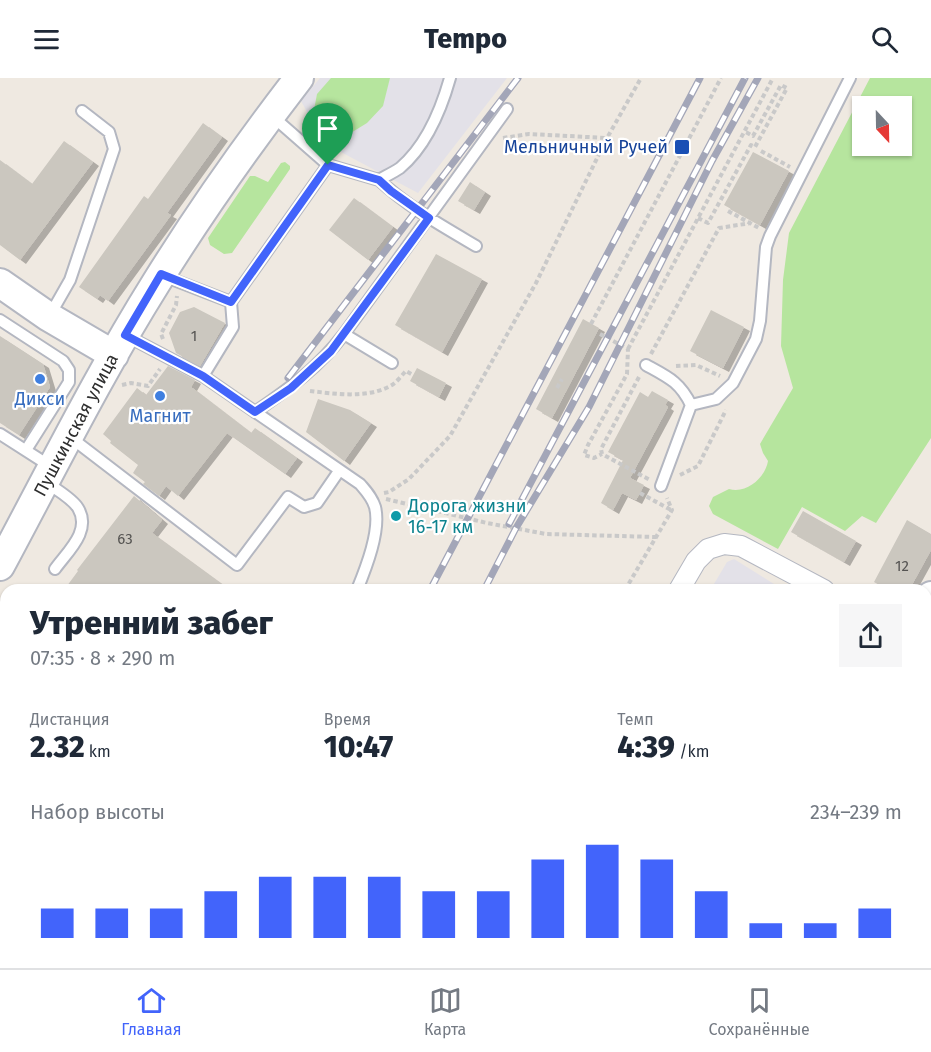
<!DOCTYPE html>
<html lang="ru">
<head>
<meta charset="utf-8">
<style>
  body { margin:0; font-family:"Fira Sans",sans-serif; background:#f6f6f7; color:#1f2937; height:100vh; display:flex; flex-direction:column; font-size:22px; white-space:nowrap }
  * { box-sizing:border-box; margin:0 }
  p { font-size:20px; color:#747a83 }
  .icon { flex:none; width:33px; height:33px; fill:none; stroke:currentColor; stroke-width:2; stroke-linecap:round; stroke-linejoin:round }
  .map { position:relative; flex:1; overflow:hidden }
  .side { position:absolute; left:0px; top:506px; width:932px; height:386px; display:flex; flex-direction:column; background:#fff; border-radius:18px 18px 0 0; box-shadow:0 2px 4px #0004 }
  .side>* { flex:none }
  .needle { width:39px; rotate:158deg }
  .controls { position:absolute; left:852px; top:18px; display:grid; gap:12px }
  .controls a { display:grid; place-items:center; width:60px; height:60px; border-radius:0px; background:#fff; box-shadow:0 2px 4px #0004; font-size:30px }
  .pin { position:absolute; display:grid; place-items:center; width:51px; height:51px; color:#fff; margin:-62px -26px; border-radius:50% 50% 50% 0; rotate:-45deg; box-shadow:0 0 6px #0007 }
  .pin .icon { rotate:45deg }
  .round { display:grid; place-items:center; flex:none; width:63px; height:63px; border-radius:0px; background:#f6f6f7 }
  .summary { display:flex; align-items:center; justify-content:space-between; height:102px; padding:0 30px }
  h1 { font-size:33px; font-weight:800; line-height:45px }
  .figures { display:grid; grid-template-columns:repeat(3,1fr); gap:9px; height:102px; padding:6px 30px }
  .figures div { display:grid; align-content:center }
  .figures b { font-size:30px; font-weight:800 }
  .figures small { font-size:16px; font-weight:400 }
  .figures p { font-size:16px }
  .chart { height:168px; padding:12px 30px }
  .chart p { display:flex; justify-content:space-between }
  .chart svg { width:100%; height:108px; margin-top:6px; stroke:#4264fb; stroke-width:6 }
  header { display:flex; justify-content:space-between; align-items:center; height:78px; padding:0 30px; background:#fff; font-size:27px; font-weight:800 }
  .dock { display:flex; justify-content:space-around; align-items:center; height:84px; border-top:2px solid #e0e1e3; background:#fff; font-size:16px; color:#747a83 }
  .dock a { display:grid; justify-items:center; gap:3px }
  .dock .selected { color:#4264fb }
  .map>svg:first-child { display:block }
</style>
</head>
<body>
<header><svg class="icon" aria-label="menu" viewBox="0 0 24 24"><path d="M4 6h16M4 12h16M4 18h16"/></svg>Tempo<svg class="icon" aria-label="search" viewBox="0 0 24 24"><circle cx="10" cy="10" r="6"/><path d="M15 15l6 6"/></svg></header>
<div class="map">
<svg width="931" height="890" viewBox="0 0 931 890">
  <defs>
    <filter id="shadow"><feDropShadow dx="6" dy="4" stdDeviation="0" flood-color="#0004"/></filter>
  </defs>
  <rect width="100%" height="100%" fill="#efe9e1"/>
  <path fill="#e3e1e8" d="M320 0H507L418 115 324 65 301 23Z
    M734 481 782 511H711L727 484Z"/>
  <path fill="#b6e59e" fill-rule="evenodd" d="M331 0H390L383 28 367 45 341 61 329 59 314 32 317 16Z
    M870 0H931V360L876 445 862 438 845 453 802 429 778 471 713 436 709 428 713 419 729 411C747 416 765 400 768 383L763 375 760 366 793 310 781 268 783 202 789 155ZM902 28V68H862V28Z
    M285 84 290 88V91L232 175 224 176 210 167 208 160 250 98H255L268 104 281 85Z"/>
  <path fill="#cbc7bf" filter="url(#shadow)" d="M203 45 222 59 167 135 171 137 108 223 100 217 97 221 79 209 144 118 148 121Z
    M64 63 93 84 20 182 0 167V82L32 106Z
    M753 74 789 93 760 147 724 127Z
    M470 104 485 114 474 132 458 123Z
    M354 120 393 149 368 182 329 152Z
    M436 176 482 201 442 274 395 247Z
    M194 229 225 245 200 288 176 275 169 255 180 234Z
    M711 232 744 249 723 290 690 273Z
    M583 241 599 250 552 340 536 331Z
    M0 258 43 286 50 309 19 357 0 345Z
    M168 288 195 302 191 309 251 355 255 350 297 380 285 396 227 355 178 418 166 408 159 418 143 406 145 404 133 395 138 387 110 365 111 363 103 356 137 310 146 317Z
    M417 290 446 305 439 319 410 303Z
    M652 313 668 322 665 327 668 329 630 400 644 407 636 422 622 415 613 432 601 425 623 382 608 374 640 314 648 319Z
    M318 321 350 332 371 345 344 383 306 354Z
    M134 418 162 442 152 455 230 512H64L78 493 77 492Z
    M803 433 856 463 844 484 791 454Z
    M907 442 931 456V472L909 512H888L874 504Z"/>
  <g fill="none" stroke-linecap="round" stroke-linejoin="round">
    <g stroke="#b4b7c1" stroke-width="14">
      <path id="lane" d="M328 87 379 102C386 98 394 94 400 90 426 68 441 32 450 0
        M379 102C408 129 442 148 476 168
        M161 197 231 224 233 249 203 298
        M231 224 328 87 271 37
        M50 237 70 202 114 71 109 54 82 33
        M0 242 63 283 69 292V304L26 372
        M344 256 507 31
        M125 257 203 298 360 406C366 413 372 419 375 429 381 452 366 490 357 512
        M646 287C668 299 680 304 691 327L661 408
        M691 327 716 321 733 305 756 261 760 243 766 169 770 158 850 0
        M255 334C290 310 318 290 344 256L392 285
        M0 356 50 388
        M70 359 237 487 288 419 304 429 317 425 339 393
        M46 404C55 411 72 420 78 430 92 453 67 474 55 491
        M926 690 931 691"/>
    </g>
    <g stroke="#b4b7c1" stroke-width="22">
      <path id="street" d="M679 512 696 483 708 471 724 466 741 468 824 512
        M926 572 931 575"/>
    </g>
    <g stroke="#b4b7c1" stroke-width="32">
      <path id="secondary" d="M0 205 49 239 114 277
        M0 488C51 393 99 296 156 205 200 134 248 66 299 0
        M926 529 931 518
        M733 890 736 885"/>
    </g>
    <path stroke="#c9c9c9" stroke-width="4" stroke-dasharray="4.5 3" stroke-linecap="butt" d="M503 60 529 56 607 60
      M761 73 790 89
      M728 133 759 150
      M698 140 708 145 751 67 755 69 787 10 781 7 753 58 744 53
      M591 246 721 0
      M600 256 628 271 627 296 588 367 584 377 594 380 602 376
      M163 261 161 256 176 227 177 218
      M628 271 773 0
      M651 276 719 150 751 145
      M676 288 696 287 720 298
      M639 299 601 371 602 376 650 402
      M122 307 131 305 148 308 160 291
      M557 310 562 301
      M310 313C336 316 368 321 392 307 397 304 402 297 406 293L413 297
      M680 397 698 388 726 332
      M384 415 389 414 409 401 450 358 536 205 607 60 641 0
      M640 415 671 432
      M386 421 487 445 546 456 656 459
      M625 512 672 432 667 420"/>
    <use href="#lane" stroke="#fff" stroke-width="10"/>
    <use href="#street" stroke="#fff" stroke-width="20"/>
    <use href="#secondary" stroke="#fff" stroke-width="28"/>
    <g stroke="#a3a6b8" stroke-width="7">
      <path id="rail" d="M288 300 518 0
        M509 446 745 0
        M430 512 700 0
        M484 512 516 450 589 329 712 83 758 0
        M235 890 238 885
        M254 890 256 885
        M274 890 276 885
        M286 890 289 885"/>
    </g>
    <use href="#rail" stroke="#fff" stroke-width="4.5" stroke-dasharray="14" stroke-linecap="butt"/>
  </g>
  <g fill="none" stroke-linecap="round" stroke-linejoin="round">
    <g stroke="#fff" stroke-width="12">
      <path id="route" d="M328 87 379 102 391 113 429 140 331 273 291 310 255 334 203 298 125 257 161 196 231 224Z"/>
    </g>
    <use href="#route" stroke="#4264fb" stroke-width="8"/>
  </g>
  <rect fill="#1a4fb4" stroke="#fff" stroke-width="2" x="674" y="61" width="16" height="16" rx="3"/>
  <g fill="#3f7fe0" stroke="#fff" stroke-width="2">
    <circle cx="40" cy="301" r="6"/>
    <circle cx="160" cy="318" r="6"/>
  </g>
  <circle fill="#0f9aa8" stroke="#fff" stroke-width="2" cx="396" cy="438" r="6"/>
  <g text-anchor="middle" dominant-baseline="central" stroke-width="4.5" stroke-linejoin="round" paint-order="stroke">
    <g font-size="15" fill="#555452">
      <text x="194" y="258">1</text>
      <text x="125" y="461">63</text>
      <text x="902" y="488">12</text>
    </g>
    <g font-size="18" fill="#164399" stroke="#fff" text-anchor="end">
      <text x="668" y="69">Мельничный Ручей</text>
    </g>
    <g font-size="18" fill="#366cbe" stroke="#fff">
      <text x="40" y="321">Дикси</text>
      <text x="160" y="338">Магнит</text>
    </g>
    <g font-size="18" fill="#2e2e2e" stroke="#fff">
      <text transform="translate(76 347) rotate(-62)">Пушкинская улица</text>
    </g>
    <g font-size="18" fill="#0d838f" stroke="#fff" text-anchor="start">
      <text x="408" y="428">Дорога жизни<tspan x="408" dy="21">16-17 км</tspan></text>
    </g>
  </g>
</svg>
<div class="controls">
<a><svg class="needle" viewBox="-14 -14 28 28"><path d="M0-13l5 13h-10z" fill="#e53935"/><path d="M0 13l5-13h-10z" fill="#747a83"/></svg></a>
</div>
<div class="pin" style="left:328px;top:87px;background:#1e9e55"><svg class="icon" aria-label="arrive" viewBox="0 0 24 24"><path d="M6 21V4h12l-3 4 3 4H6"/></svg></div>
<section class="side">
<div class="summary"><div><h1>Утренний забег</h1><p>07:35 · 8 × 290 m</p></div><a class="round"><svg class="icon" aria-label="share" viewBox="0 0 24 24"><path d="M12 15V3M7 8l5-5 5 5M5 13v7h14v-7"/></svg></a></div>
<div class="figures">
<div><p>Дистанция</p><b>2.32<small> km</small></b></div>
<div><p>Время</p><b>10:47</b></div>
<div><p>Темп</p><b>4:39<small> /km</small></b></div>
</div>
<div class="chart"><p><span>Набор высоты</span>234–239 m</p>
<svg viewBox="0 0 160 44" preserveAspectRatio="none"><path d="M5 44V32M15 44V32M25 44V32M35 44V25M45 44V19M55 44V19M65 44V19M75 44V25M85 44V25M95 44V12M105 44V6M115 44V12M125 44V25M135 44V38M145 44V38M155 44V32"/></svg>
</div>
</section>
</div>
<nav class="dock">
<a class="selected"><svg class="icon" aria-label="home" viewBox="0 0 24 24"><path d="M3 11l9-7 9 7M6 9v11h12V9"/></svg>Главная</a>
<a><svg class="icon" aria-label="map" viewBox="0 0 24 24"><path d="M3 6l6-2 6 2 6-2v14l-6 2-6-2-6 2zM9 4v14M15 6v14"/></svg>Карта</a>
<a><svg class="icon" aria-label="saved" viewBox="0 0 24 24"><path d="M7 4h10v16l-5-4-5 4z"/></svg>Сохранённые</a>
</nav>
</body>
</html>
